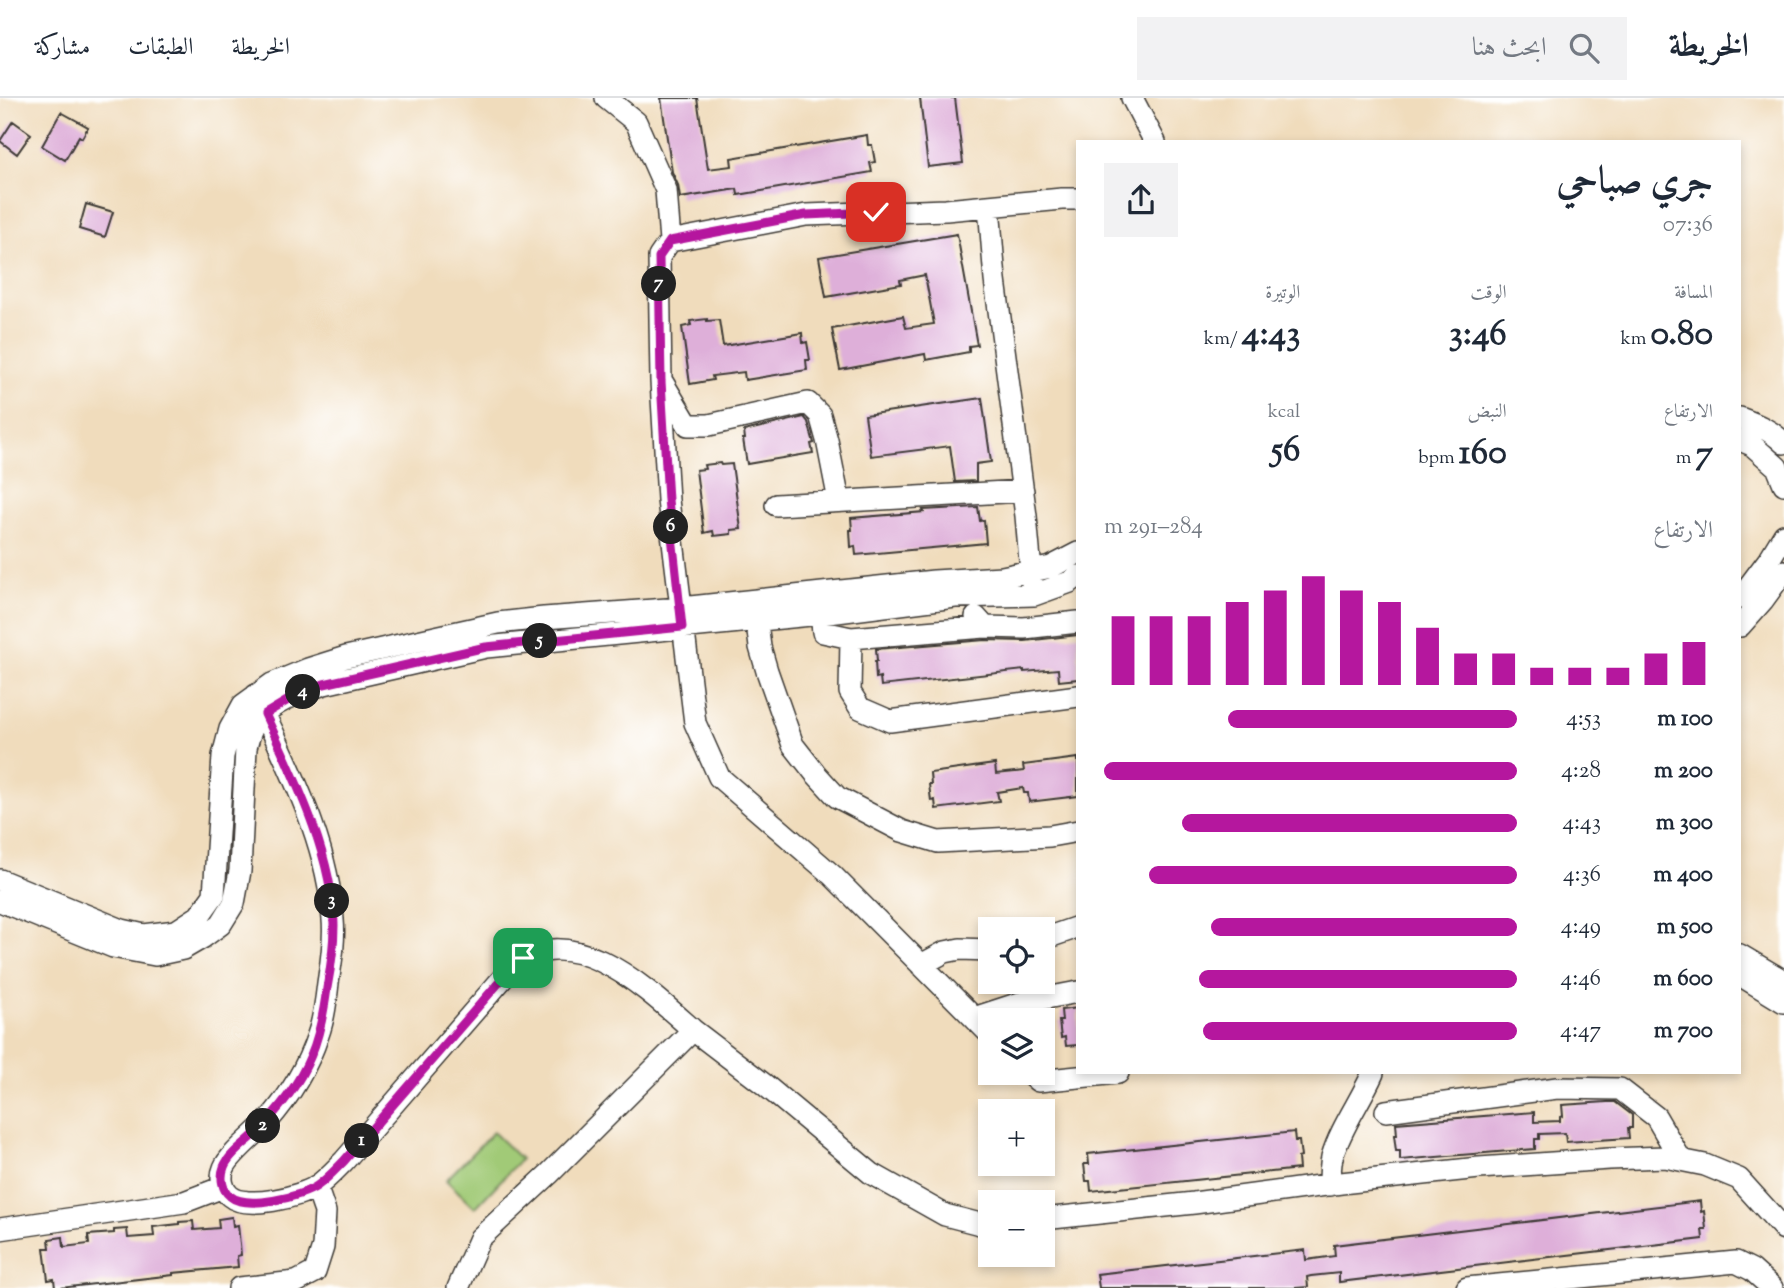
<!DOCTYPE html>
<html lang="ar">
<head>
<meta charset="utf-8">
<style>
  body { margin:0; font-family:"Sorts Mill Goudy",Amiri,serif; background:#f2f2f3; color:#1f2937; direction:rtl; height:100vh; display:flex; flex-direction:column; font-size:26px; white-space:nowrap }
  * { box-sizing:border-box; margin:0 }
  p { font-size:23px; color:#747a83 }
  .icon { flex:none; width:38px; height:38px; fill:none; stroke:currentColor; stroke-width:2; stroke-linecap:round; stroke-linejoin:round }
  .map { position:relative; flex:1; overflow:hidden; direction:ltr }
  .details { position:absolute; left:1076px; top:42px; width:665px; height:934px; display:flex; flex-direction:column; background:#fff; border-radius:0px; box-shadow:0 4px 10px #0003; direction:rtl }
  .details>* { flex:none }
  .fabs { position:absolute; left:978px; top:819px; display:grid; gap:14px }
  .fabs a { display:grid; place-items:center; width:77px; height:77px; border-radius:0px; background:#fff; box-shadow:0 4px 10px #0003; font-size:35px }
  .pin { position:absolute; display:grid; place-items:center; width:60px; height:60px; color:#fff; margin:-30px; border-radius:14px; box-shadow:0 4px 10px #0006 }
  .km { position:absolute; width:35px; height:35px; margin:-18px; border-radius:50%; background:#222; color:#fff; font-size:19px; line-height:35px; text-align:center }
  .round { display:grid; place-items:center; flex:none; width:74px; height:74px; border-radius:0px; background:#f2f2f3 }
  .headline { display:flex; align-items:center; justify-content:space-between; height:119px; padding:0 28px }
  h1 { font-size:38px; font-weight:800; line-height:52px }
  .stats { display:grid; grid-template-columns:repeat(3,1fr); gap:10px; height:119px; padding:7px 28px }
  .stats div { display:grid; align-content:center }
  .stats b { font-size:35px; font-weight:800 }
  .stats small { font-size:19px; font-weight:400 }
  .stats p { font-size:19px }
  .chart { height:196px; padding:14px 28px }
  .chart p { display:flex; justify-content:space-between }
  .chart svg { width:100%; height:126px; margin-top:7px; stroke:#b5179e; stroke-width:6 }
  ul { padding:0 28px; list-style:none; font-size:23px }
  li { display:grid; grid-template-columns:112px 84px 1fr; align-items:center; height:52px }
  li i { height:18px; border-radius:9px; background:#b5179e }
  header { display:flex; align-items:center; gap:42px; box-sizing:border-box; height:98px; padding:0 35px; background:#fff; border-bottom:2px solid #e0e1e3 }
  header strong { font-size:33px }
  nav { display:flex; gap:38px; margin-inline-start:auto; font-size:24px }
  .search { width:490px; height:63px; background:#f2f2f3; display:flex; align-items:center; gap:18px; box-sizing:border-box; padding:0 24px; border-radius:0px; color:#747a83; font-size:26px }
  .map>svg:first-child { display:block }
</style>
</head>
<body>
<header>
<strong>الخريطة</strong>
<div class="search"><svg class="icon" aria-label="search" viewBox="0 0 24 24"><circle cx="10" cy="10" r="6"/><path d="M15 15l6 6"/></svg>ابحث هنا</div>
<nav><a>الخريطة</a><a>الطبقات</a><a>مشاركة</a></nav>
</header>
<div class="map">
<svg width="1784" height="1190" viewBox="0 0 1784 1190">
  <rect width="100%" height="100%" fill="#fff"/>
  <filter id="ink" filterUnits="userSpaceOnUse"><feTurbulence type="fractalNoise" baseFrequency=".0143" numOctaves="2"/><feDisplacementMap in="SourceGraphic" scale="14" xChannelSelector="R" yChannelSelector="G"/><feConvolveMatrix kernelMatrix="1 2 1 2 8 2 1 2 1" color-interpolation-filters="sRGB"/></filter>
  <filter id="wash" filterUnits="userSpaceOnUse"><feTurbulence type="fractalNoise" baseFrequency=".00686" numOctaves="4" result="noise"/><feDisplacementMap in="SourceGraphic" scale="28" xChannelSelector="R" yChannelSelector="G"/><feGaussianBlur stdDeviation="1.57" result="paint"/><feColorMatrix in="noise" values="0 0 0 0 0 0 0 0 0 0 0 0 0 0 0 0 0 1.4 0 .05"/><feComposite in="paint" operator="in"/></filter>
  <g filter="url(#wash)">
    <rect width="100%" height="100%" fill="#f0dcbc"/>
    <path fill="#a1ca77" stroke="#5e734a" stroke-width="2" d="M493 1034 521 1061 475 1110 446 1082Z"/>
    <g id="blocks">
      <path fill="#deafd9" d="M661 0H697L708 71 732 68 731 60 867 37 868 47H872L875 64 870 65 872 74 738 97 737 91 680 100 678 87 672 74Z
        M920 0H955L963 65 928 69Z
        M61 14 88 29 82 40 79 38 65 62 42 48Z
        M13 23 31 36 17 56 0 43Z
        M86 106 113 114 105 139 79 131Z
        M957 136 977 247 969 248V254L926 262 925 256 840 272 832 231 903 218 906 230 934 226 925 177 900 182 901 186 826 199 819 159Z
        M707 221V223L719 222 723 248 802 235 803 245 807 244 810 262H806L807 272 745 282 744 274 712 278 713 282 690 286 682 229 691 227 690 223Z
        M982 300 991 364 976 366V383L955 384 950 348 871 358 865 317Z
        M804 319 808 324 814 345 811 346 813 355 747 366 743 341H745L744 333Z
        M720 365 721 367 732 366 741 431 731 432V436L714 438 713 433 704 435 696 372 705 371 704 367Z
        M978 409 980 423 984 422 986 445 856 457 855 448 851 449 850 432H852L851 420 924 414 923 412Z
        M1078 537V581L1059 583 1058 571 1024 574V572L881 588 880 579 876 580 875 563H877L876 551 985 542 1025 543Z
        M1078 660V698L1029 704 1028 695H1024L1023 690 997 694 999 703 936 711 935 702 931 703 929 686H931L930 675 995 666 996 676 1024 673 1023 667Z
        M1078 910V947L1066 948 1065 939 1061 940 1059 923H1062L1061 912Z
        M1607 1004H1615L1632 1017V1030H1628L1629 1040 1566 1044 1565 1035 1539 1036V1041H1535V1051L1400 1062V1053H1396L1394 1037H1397L1396 1025 1534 1014V1024L1560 1023V1019L1563 1018 1562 1007Z
        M1294 1034 1295 1043H1299L1301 1059 1298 1060 1299 1071 1091 1093 1090 1083H1086L1084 1066H1089L1088 1056Z
        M1700 1103 1701 1114 1704 1113 1706 1131H1702L1703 1141 1339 1184V1175L1311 1178 1307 1179 1308 1189 1295 1190H1099L1097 1176 1305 1152 1306 1162 1335 1158 1334 1147Z
        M232 1119 233 1128 238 1127 241 1157 237 1158 238 1169 173 1175V1177L60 1190H55L54 1181 48 1182 44 1150H50L49 1141 63 1139 64 1149 89 1146 88 1137 114 1135V1132L127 1131 128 1140 154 1138 153 1129 179 1126V1124L193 1123 194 1132 219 1130 218 1121Z"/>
    </g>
  </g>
  <g filter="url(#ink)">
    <use href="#blocks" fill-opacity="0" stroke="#3c3934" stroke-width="2"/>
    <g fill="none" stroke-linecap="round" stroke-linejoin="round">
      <g stroke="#3c3934" stroke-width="24">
        <path id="minor" d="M606 0 636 24 666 92 670 143 659 159 661 283 668 402 695 625 719 679 832 777 990 936
          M1132 0 1155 44
          M989 108 995 182 1026 418 1032 485
          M670 143 806 117 946 112 1062 101H1078
          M663 285 688 327H709L808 305 820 317 827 342 839 403
          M1740 320C1756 326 1771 332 1784 345
          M1740 342 1752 347 1777 369 1784 386
          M776 407 1023 393
          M1740 500 1770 460 1784 437
          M755 509 760 549 767 573 793 647 815 675 837 699 902 733 938 744 1050 738 1078 733
          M821 516 823 534 851 540
          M976 519 985 529 1024 530 1078 524
          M1740 528 1763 502 1784 473
          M985 529 851 540 850 594 860 610 890 623 1078 598
          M256 597C288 669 328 742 333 822 335 843 331 865 328 885 326 903 324 921 318 937 307 970 290 998 267 1024 257 1035 229 1057 224 1070 220 1079 222 1092 230 1098 246 1112 300 1099 317 1088 327 1081 336 1071 344 1063L509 873C567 814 649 893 693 932L549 1076 480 1140 458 1190
          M0 782 122 832 144 837 176 833 199 818 214 797 223 658 230 631 243 607 272 586 308 571 346 559 498 525 544 520 681 510 934 483 1002 479 1051 469 1078 455
          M0 803 113 849 155 857 183 851 202 840 221 826 234 805 240 773 246 650C248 641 250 632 256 624 272 604 301 594 324 586L486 549 821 516 955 499 1034 497 1070 484 1078 478
          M1043 841 1078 829
          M1740 857 1784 883
          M921 867 945 854 960 851 990 852
          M1740 877 1784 904
          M974 920 1020 905 1078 894
          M693 932 765 987 872 1076 945 1117 980 1126 990 1125
          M1029 975 1038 983 1118 975
          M1386 1013 1557 990 1620 991 1656 1019 1681 1062
          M1330 1087C1330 1078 1330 1068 1332 1059 1341 1029 1360 1004 1373 975
          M1043 1121 1194 1105 1341 1085 1479 1070 1609 1061 1665 1059 1705 1067 1739 1081 1784 1131
          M0 1131 184 1104 223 1089
          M239 1190 296 1184 315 1174 323 1149 325 1114 316 1088
          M1467 1190 1736 1164 1752 1172 1772 1190"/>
      </g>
      <use href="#minor" stroke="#fff" stroke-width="21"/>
    </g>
  </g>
  <g fill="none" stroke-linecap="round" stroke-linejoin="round" filter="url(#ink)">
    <g stroke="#fff" stroke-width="14">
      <path id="route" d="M523 860 509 873 344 1063C336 1071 327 1081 317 1088 301 1099 246 1112 230 1098 222 1092 220 1079 224 1069 229 1056 246 1045 256 1035 278 1012 299 987 311 957 320 936 324 913 327 890 331 869 334 848 334 827 333 757 294 679 265 616L300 595 324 586 486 549 682 529 668 402 661 283 659 159 670 143 806 117 876 114"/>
    </g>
    <use href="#route" stroke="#b5179e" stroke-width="9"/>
  </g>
</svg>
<div class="fabs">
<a><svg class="icon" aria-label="locate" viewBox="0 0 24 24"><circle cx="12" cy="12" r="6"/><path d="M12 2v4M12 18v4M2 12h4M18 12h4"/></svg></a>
<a><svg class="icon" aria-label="layers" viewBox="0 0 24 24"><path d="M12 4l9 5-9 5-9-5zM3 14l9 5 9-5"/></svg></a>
<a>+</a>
<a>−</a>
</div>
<div class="pin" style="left:523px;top:860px;background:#1e9e55"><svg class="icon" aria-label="arrive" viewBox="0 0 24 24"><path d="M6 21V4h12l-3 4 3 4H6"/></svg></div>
<div class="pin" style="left:876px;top:114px;background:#d93025"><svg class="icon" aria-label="check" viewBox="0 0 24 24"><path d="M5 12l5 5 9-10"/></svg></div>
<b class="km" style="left:362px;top:1043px">1</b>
<b class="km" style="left:263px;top:1028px">2</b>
<b class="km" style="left:332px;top:803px">3</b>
<b class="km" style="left:303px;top:594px">4</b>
<b class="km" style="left:540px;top:543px">5</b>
<b class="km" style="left:671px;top:429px">6</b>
<b class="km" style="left:659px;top:186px">7</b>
<section class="details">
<div class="headline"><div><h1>جري صباحي</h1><p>07:36</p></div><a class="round"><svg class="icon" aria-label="share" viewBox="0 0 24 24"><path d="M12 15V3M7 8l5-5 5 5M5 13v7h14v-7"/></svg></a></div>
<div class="stats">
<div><p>المسافة</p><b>0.80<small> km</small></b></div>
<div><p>الوقت</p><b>3:46</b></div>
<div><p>الوتيرة</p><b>4:43<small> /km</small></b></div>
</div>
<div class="stats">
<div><p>الارتفاع</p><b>7<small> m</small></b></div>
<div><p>النبض</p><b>160<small> bpm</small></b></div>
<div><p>kcal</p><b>56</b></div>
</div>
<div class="chart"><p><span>الارتفاع</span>284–291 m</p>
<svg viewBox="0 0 160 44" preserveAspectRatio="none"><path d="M5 44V20M15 44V20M25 44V20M35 44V15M45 44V11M55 44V6M65 44V11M75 44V15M85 44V24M95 44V33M105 44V33M115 44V38M125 44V38M135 44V38M145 44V33M155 44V29"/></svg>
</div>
<ul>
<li><b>100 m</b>4:53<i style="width:70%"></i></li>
<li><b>200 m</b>4:28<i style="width:100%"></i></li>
<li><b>300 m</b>4:43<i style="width:81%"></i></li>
<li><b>400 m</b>4:36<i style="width:89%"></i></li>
<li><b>500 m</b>4:49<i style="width:74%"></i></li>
<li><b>600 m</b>4:46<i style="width:77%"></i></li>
<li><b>700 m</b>4:47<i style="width:76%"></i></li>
</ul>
</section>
</div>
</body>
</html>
